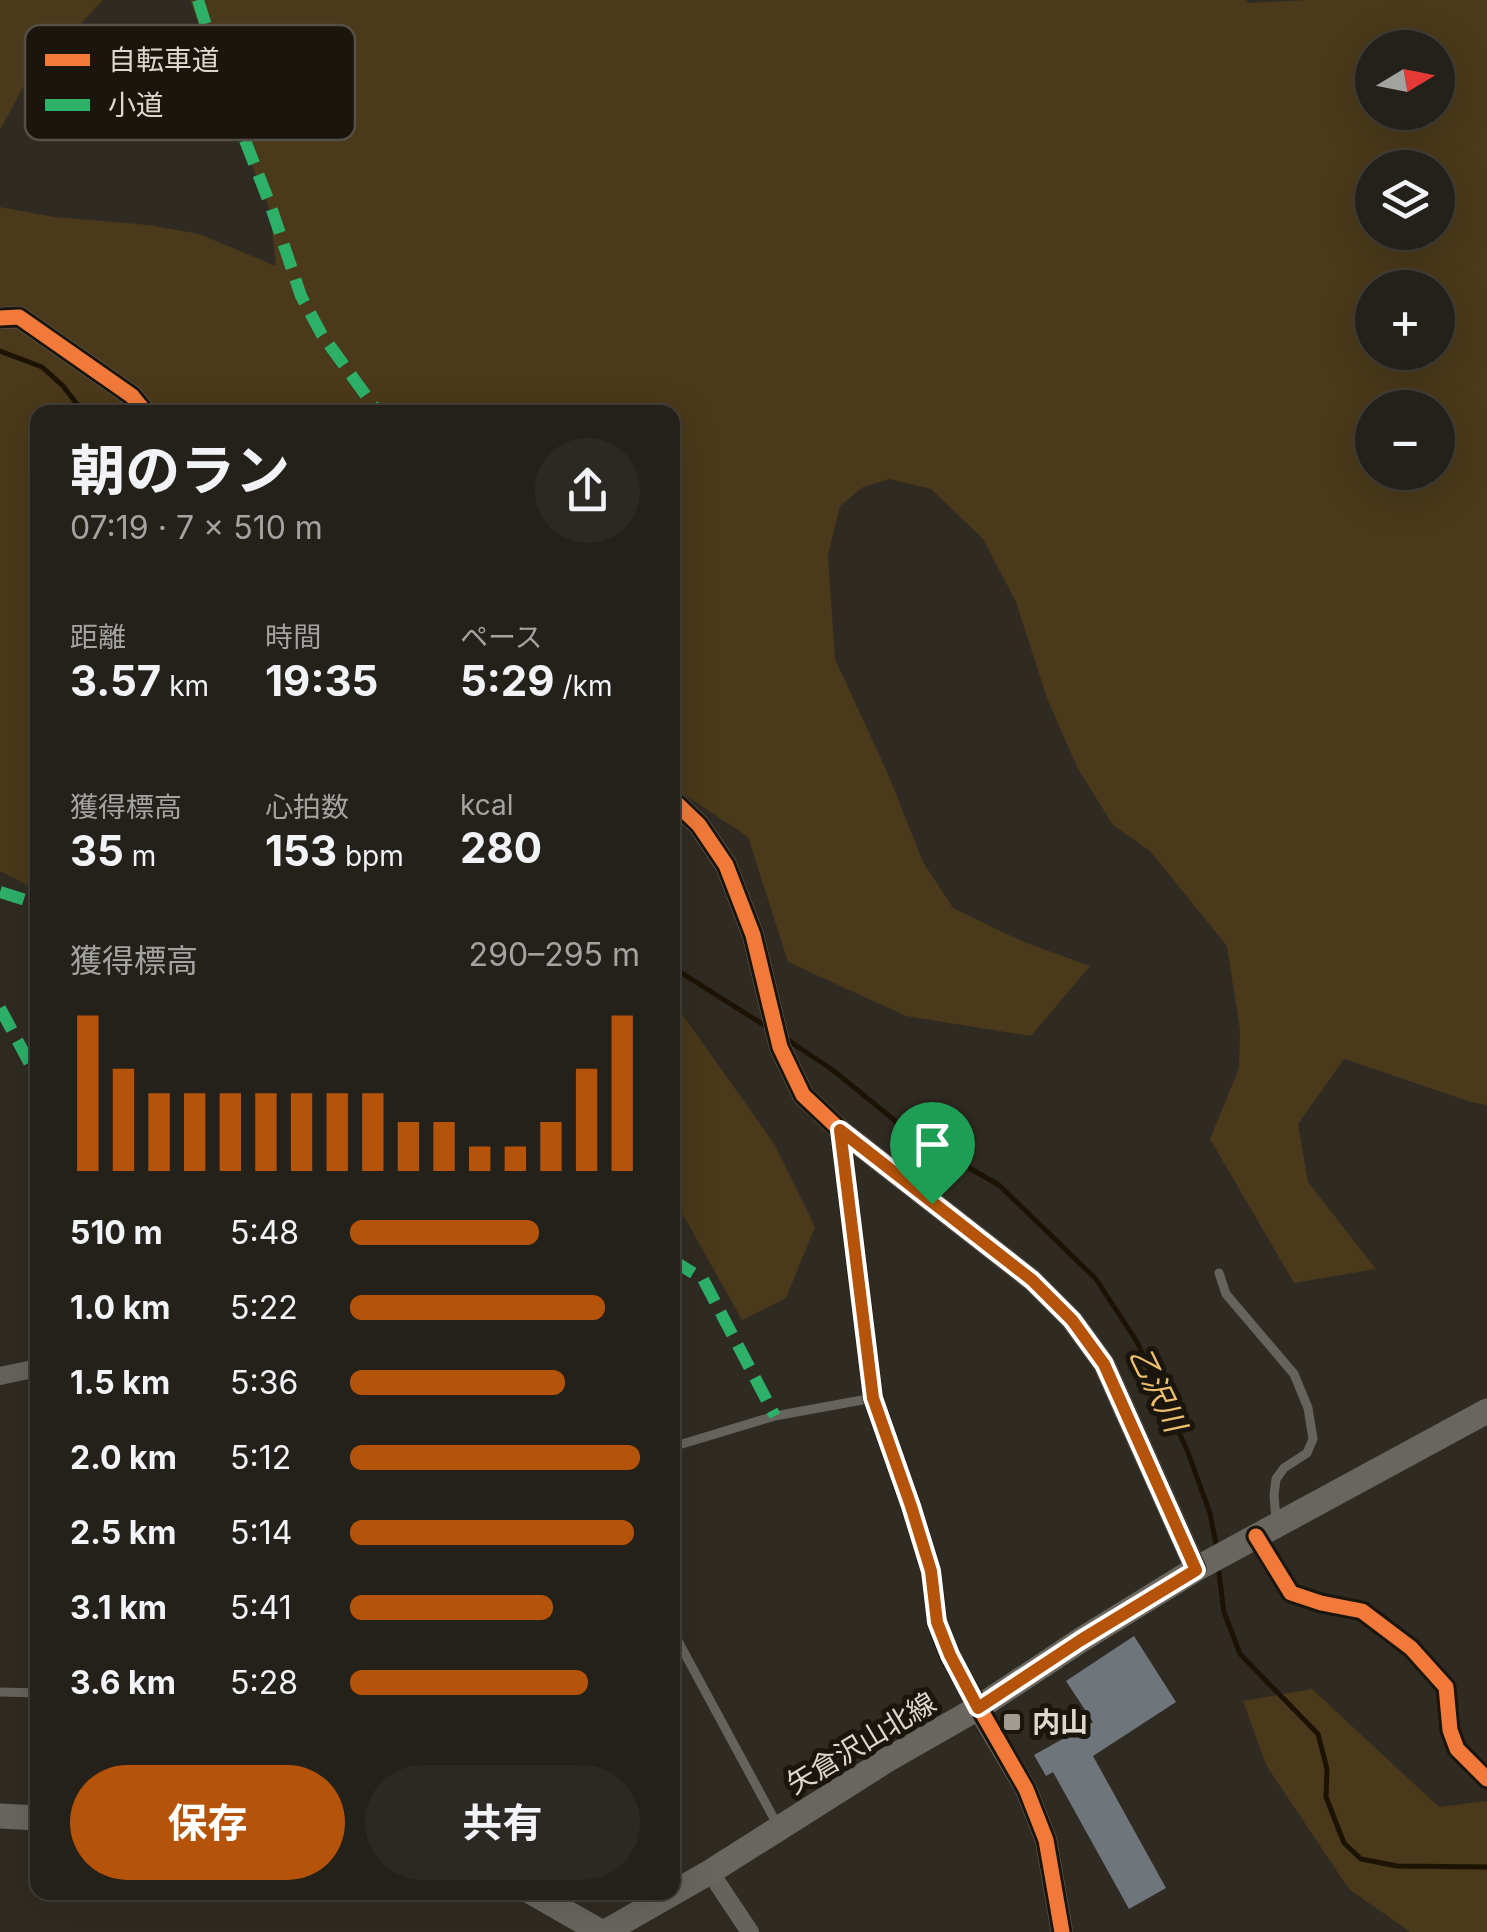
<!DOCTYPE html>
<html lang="ja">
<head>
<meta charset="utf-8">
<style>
  body { margin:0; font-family:Inter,"Noto Sans JP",sans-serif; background:#2c2823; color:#f1f3f6; height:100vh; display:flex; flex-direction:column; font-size:38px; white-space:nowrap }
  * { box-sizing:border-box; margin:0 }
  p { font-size:32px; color:#a3a3a2 }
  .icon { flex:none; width:55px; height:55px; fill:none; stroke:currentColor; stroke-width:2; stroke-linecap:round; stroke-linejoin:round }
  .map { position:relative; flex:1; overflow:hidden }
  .details { position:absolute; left:30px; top:405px; width:650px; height:1495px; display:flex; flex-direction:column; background:#24201a; border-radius:20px; box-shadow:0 10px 40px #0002,0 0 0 2px #413e39 }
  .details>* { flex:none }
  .needle { width:65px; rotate:80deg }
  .fabs { position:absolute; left:1355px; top:30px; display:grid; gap:20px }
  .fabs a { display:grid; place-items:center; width:100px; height:100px; border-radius:50%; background:#24201a; box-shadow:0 10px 40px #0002,0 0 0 2px #413e39; font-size:50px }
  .pin { position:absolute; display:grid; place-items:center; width:85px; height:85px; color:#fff; margin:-102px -42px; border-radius:50% 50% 50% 0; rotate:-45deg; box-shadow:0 0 10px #0007 }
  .pin .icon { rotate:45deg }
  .round { display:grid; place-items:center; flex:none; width:105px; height:105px; border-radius:52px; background:#2c2823 }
  .summary { display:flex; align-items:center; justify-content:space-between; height:170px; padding:0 40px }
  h1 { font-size:55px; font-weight:700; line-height:75px }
  .figures { display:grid; grid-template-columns:repeat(3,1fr); gap:15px; height:170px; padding:10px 40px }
  .figures div { display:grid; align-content:center }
  .figures b { font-size:42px; font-weight:700 }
  .figures small { font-size:28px; font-weight:400 }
  .figures p { font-size:28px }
  .chart { height:280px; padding:20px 40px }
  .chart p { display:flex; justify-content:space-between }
  .chart svg { width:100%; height:180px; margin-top:10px; stroke:#b45309; stroke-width:6 }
  .cta { display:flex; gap:20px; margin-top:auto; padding:20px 40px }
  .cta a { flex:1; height:115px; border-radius:60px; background:#b45309; color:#fff; font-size:40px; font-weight:700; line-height:115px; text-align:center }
  .cta a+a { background:#2c2823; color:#f1f3f6 }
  ul { padding:0 40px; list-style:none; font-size:32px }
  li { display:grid; grid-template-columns:160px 120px 1fr; align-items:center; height:75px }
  li i { height:25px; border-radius:12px; background:#b45309 }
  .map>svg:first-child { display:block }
</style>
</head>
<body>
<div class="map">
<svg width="1487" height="1932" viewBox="0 0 1487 1932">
  <rect width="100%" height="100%" fill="#302b22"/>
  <path fill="#4a391a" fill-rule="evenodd" d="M0 0H103L26 82 0 130Z
    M190 0H1246L1249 3 1305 0H1487V1105L1471 1102 1344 1059 1298 1124 1308 1182 1376 1269 1294 1283 1210 1139 1239 1068 1240 1030 1227 946 1150 851 1113 825 1078 769 1047 698 1016 602 983 539 931 489 890 479 863 487 840 506 828 555 835 659 888 774 923 862 953 908 1024 942 1090 966 1031 1036 906 1016 788 962 748 837 673 787 672 412H38L37 890 0 871V207L54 217 149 225 199 234 276 266 270 210 227 105ZM1372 48H1438V112H1372ZM1372 168H1438V232H1372ZM1372 288H1438V352H1372ZM1372 408H1438V472H1372Z
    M672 1000 775 1145 815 1227 786 1298 742 1320 673 1197Z
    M1312 1689 1439 1807 1487 1801V1932H1410L1349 1889 1266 1765 1243 1701Z"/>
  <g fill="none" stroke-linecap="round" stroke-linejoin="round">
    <path stroke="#1d1305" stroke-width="5" d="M0 351 42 367 63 386 83 412
      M672 967 767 1027
      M785 1038 834 1071 915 1137 999 1185 1096 1279 1137 1342 1187 1450 1210 1513 1217 1550
      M1218 1566 1224 1612 1240 1654 1318 1734 1327 1769 1326 1797 1344 1843 1361 1859 1397 1866 1487 1867"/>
  </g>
  <path fill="#6f767b" d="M1134 1636 1176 1702 1093 1756 1166 1888 1129 1909 1053 1772 1046 1776 1034 1755 1093 1722 1066 1681Z"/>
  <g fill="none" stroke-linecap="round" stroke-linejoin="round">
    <path stroke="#66635e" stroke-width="9" d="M1219 1273 1226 1294 1294 1374 1308 1408 1313 1439 1307 1453 1284 1468 1276 1479 1274 1495 1276 1519
      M672 1447 775 1416 873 1398
      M672 1630 778 1826
      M0 1692 38 1693"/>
    <path stroke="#66635e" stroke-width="18" d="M840 1130 873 1398 911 1506 931 1571 937 1622 949 1655 978 1708
      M0 1376 38 1368
      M1256 1536 1291 1593 1321 1603 1362 1611 1411 1648 1446 1687 1450 1730 1457 1749 1487 1779
      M710 1872 750 1932"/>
    <path stroke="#66635e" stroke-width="22" d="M0 318 19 317 132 396 145 412
      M672 799 699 825 726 865 753 935 780 1047 803 1095 840 1130 1032 1280 1072 1320 1104 1364 1196 1569
      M978 1708 1026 1789 1046 1840 1062 1932"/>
    <path stroke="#68665f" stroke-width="25" d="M0 1816 38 1818
      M531 1892 601 1932
      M605 1932 710 1872 887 1760 978 1708 1081 1640 1196 1569 1487 1411"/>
    <path stroke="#2db169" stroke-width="12" stroke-dasharray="25 12" stroke-linecap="butt" d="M198 0 229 99 271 207 301 296 322 335 378 412
      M0 892 38 904
      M0 1008 38 1079
      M672 1260 703 1279 775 1416"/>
    <g stroke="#1a160e" stroke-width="21">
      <path id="cycleway" d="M0 318 19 317 132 396 145 412
        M672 799 699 825 726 865 753 935 780 1047 803 1095 840 1130 1032 1280 1072 1320 1104 1364 1196 1569
        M840 1130 873 1398 911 1506 931 1571 937 1622 949 1655 1026 1789 1046 1840 1062 1932
        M1256 1536 1291 1593 1321 1603 1362 1611 1411 1648 1446 1687 1450 1730 1457 1749 1487 1779"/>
    </g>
    <use href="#cycleway" stroke="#f17a3a" stroke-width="15"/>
  </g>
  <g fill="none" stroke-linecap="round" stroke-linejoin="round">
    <g stroke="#fff" stroke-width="20">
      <path id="route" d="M840 1130 1032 1280 1072 1320 1104 1364 1196 1570 1081 1640 978 1708 950 1655 937 1622 931 1571 911 1506 873 1398Z"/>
    </g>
    <use href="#route" stroke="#b45309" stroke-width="12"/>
  </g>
  <rect fill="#a19b91" stroke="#1a160e" stroke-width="4" x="1002" y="1712" width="20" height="20" rx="5"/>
  <g text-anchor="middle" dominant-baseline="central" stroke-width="10" stroke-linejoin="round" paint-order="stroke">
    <g font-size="28" font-weight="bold" fill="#ded7cd" stroke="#1a160e" text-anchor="start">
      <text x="1032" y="1722">内山</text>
    </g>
    <g font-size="28" fill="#ded7cd" stroke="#1a160e">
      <text transform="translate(861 1743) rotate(-31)">矢倉沢山北線</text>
    </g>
    <g font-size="30" font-style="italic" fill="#eec06d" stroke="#1a160e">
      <text transform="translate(1158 1389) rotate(64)">乙沢川</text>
    </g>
  </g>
  <rect x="25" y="25" width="330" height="115" rx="15" fill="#1a160e" stroke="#555047" stroke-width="2.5"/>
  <rect x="45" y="54" width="45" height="12" fill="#f17a3a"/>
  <rect x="45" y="99" width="45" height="12" fill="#2db169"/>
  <g font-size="28" fill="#ded7cd">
    <text x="108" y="70">自転車道</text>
    <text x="108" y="115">小道</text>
  </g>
</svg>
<div class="fabs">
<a><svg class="needle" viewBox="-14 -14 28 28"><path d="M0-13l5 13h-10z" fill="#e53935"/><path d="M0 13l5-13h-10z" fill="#a3a3a2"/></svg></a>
<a><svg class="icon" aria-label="layers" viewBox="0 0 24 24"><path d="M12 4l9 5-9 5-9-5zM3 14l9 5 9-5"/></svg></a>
<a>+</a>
<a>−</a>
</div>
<div class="pin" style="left:932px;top:1204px;background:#1e9e55"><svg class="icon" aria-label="arrive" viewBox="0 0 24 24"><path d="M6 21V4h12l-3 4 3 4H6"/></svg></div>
<section class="details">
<div class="summary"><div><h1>朝のラン</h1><p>07:19 · 7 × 510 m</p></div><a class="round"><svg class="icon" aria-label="share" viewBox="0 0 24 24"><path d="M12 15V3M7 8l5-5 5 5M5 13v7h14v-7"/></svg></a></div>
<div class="figures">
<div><p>距離</p><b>3.57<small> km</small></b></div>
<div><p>時間</p><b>19:35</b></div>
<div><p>ペース</p><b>5:29<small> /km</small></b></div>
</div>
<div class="figures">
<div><p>獲得標高</p><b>35<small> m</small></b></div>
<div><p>心拍数</p><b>153<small> bpm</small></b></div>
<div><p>kcal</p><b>280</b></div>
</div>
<div class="chart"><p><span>獲得標高</span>290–295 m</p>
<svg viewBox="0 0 160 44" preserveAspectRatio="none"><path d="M5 44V6M15 44V19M25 44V25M35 44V25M45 44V25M55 44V25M65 44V25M75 44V25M85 44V25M95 44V32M105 44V32M115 44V38M125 44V38M135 44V32M145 44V19M155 44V6"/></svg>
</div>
<ul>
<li><b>510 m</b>5:48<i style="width:65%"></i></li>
<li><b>1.0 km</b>5:22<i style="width:88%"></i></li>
<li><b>1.5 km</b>5:36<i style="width:74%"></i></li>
<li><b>2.0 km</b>5:12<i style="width:100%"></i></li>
<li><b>2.5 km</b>5:14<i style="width:98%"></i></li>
<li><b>3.1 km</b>5:41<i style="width:70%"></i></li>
<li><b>3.6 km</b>5:28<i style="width:82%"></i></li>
</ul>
<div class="cta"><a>保存</a><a>共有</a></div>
</section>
</div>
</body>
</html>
